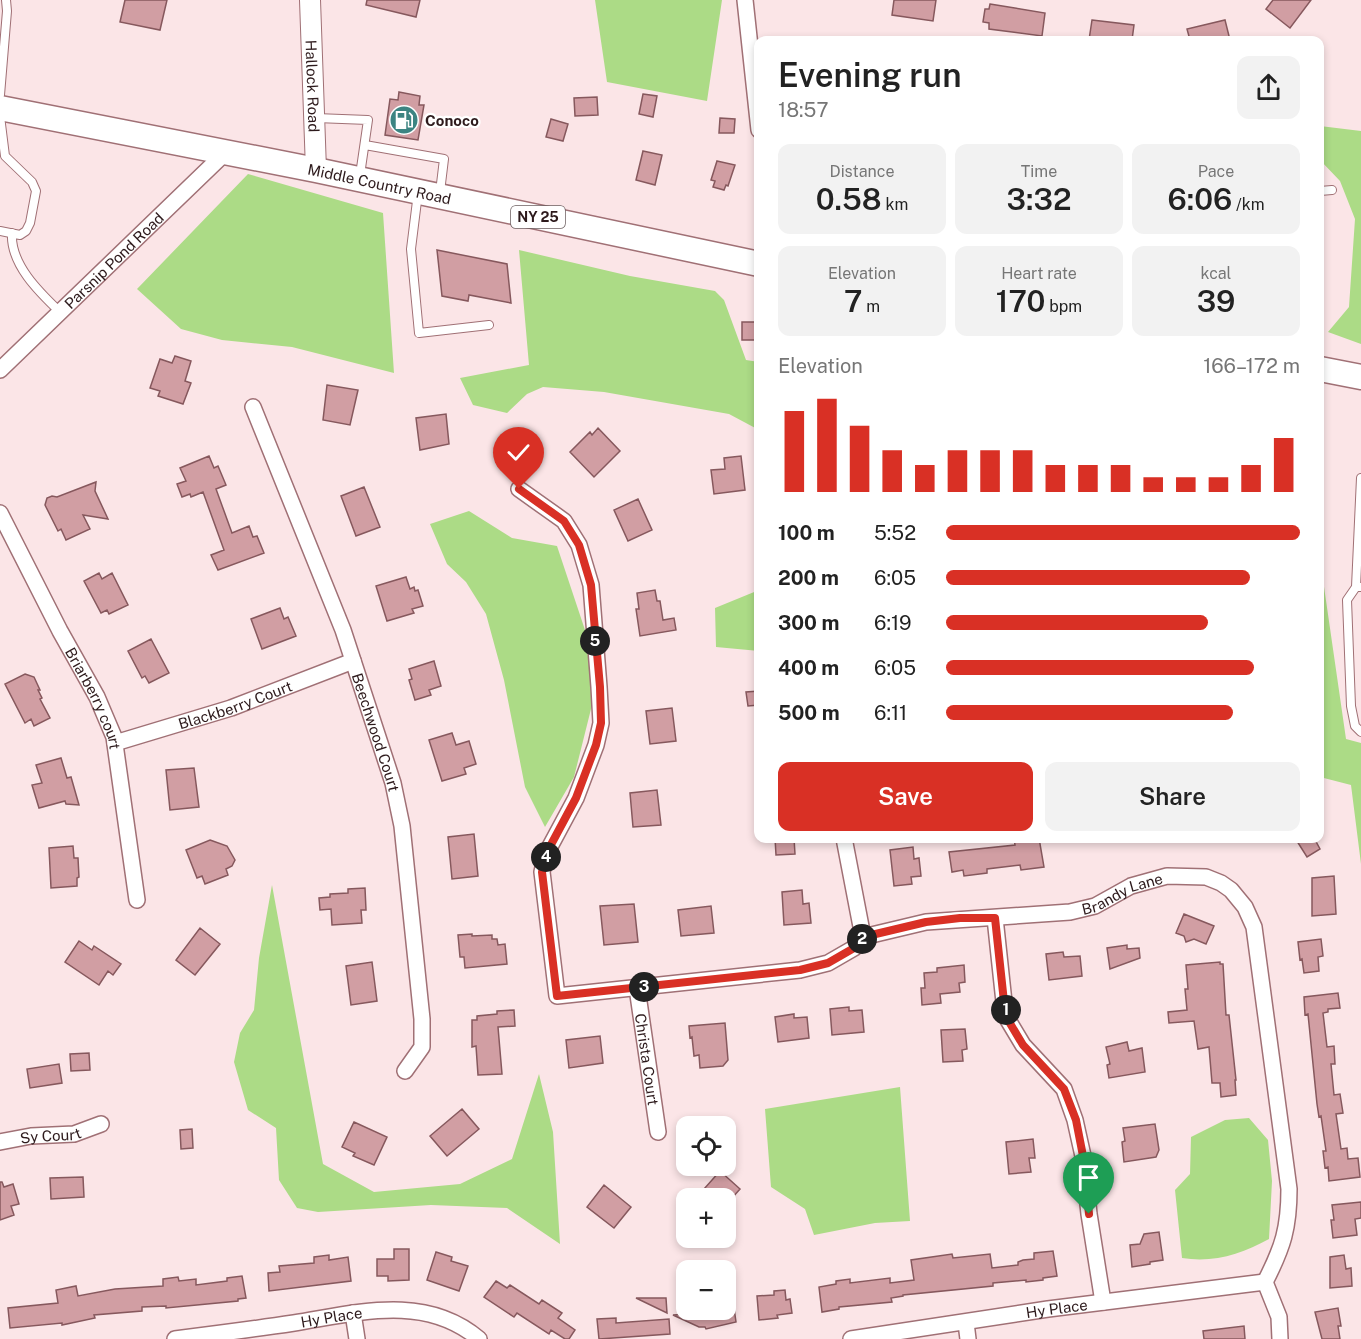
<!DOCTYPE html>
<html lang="en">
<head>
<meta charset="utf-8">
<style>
  body { margin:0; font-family:"Public Sans",sans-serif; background:#f2f2f2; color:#222; height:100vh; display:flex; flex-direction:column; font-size:22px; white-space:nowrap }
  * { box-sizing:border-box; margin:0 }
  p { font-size:20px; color:#767676 }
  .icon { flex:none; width:33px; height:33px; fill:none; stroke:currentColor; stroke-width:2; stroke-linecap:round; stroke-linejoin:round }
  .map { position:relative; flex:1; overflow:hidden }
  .panel { position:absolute; left:754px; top:36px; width:570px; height:807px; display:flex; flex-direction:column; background:#fff; border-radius:12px; box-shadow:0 3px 9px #0003 }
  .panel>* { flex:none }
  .controls { position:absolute; left:676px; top:1116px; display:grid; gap:12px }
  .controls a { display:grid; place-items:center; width:60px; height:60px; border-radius:12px; background:#fff; box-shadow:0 3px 9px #0003; font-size:30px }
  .pin { position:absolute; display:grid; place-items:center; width:51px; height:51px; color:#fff; margin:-62px -26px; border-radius:50% 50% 50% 0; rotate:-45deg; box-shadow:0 0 6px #0007 }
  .pin .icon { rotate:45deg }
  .km { position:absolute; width:30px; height:30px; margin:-15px; border-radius:50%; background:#222; color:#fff; font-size:16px; line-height:30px; text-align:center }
  .round { display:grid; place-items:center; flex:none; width:63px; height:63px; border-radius:12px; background:#f2f2f2 }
  .overview { display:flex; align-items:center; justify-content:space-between; height:102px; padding:0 24px }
  h1 { font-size:33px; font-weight:600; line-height:45px }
  .stats { display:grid; grid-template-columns:repeat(3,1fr); gap:9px; height:102px; padding:6px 24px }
  .stats div { display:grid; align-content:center; border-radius:12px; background:#f2f2f2; text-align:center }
  .stats b { font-size:30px; font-weight:600 }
  .stats small { font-size:16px; font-weight:400 }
  .stats p { font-size:16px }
  .chart { height:168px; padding:12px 24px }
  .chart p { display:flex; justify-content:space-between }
  .chart svg { width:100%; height:108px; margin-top:6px; stroke:#d93025; stroke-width:6 }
  .primary-button { display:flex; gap:12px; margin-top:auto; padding:12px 24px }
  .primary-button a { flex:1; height:69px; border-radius:12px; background:#d93025; color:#fff; font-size:24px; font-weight:600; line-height:69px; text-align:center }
  .primary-button a+a { background:#f2f2f2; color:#222 }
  ul { padding:0 24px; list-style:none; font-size:20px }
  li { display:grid; grid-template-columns:96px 72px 1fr; align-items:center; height:45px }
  li i { height:15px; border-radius:8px; background:#d93025 }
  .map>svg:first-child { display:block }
</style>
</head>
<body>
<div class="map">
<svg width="1361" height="1339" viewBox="0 0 1361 1339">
  <rect width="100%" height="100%" fill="#fbe5e7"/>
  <path fill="#acdb86" d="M595 0H722L707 101 607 82Z
    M1320 126 1361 131V344L1328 332 1349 307 1355 219 1340 181 1320 160Z
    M248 174 383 213 394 373 292 347 222 340 181 329 137 289Z
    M519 250 630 276 715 291 724 300 746 360 759 362V430L729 414 604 392 543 387 527 394 507 413 473 405 460 378 529 365Z
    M469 511 512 538 557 546 585 630 593 701 574 777 545 827 525 787 504 680 486 614 466 582 447 564 430 524Z
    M1320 559 1346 739 1361 743V864L1351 785 1320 777Z
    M759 590V651L716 647 715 608Z
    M272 885 323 1164 374 1192 460 1184 512 1159 539 1074 553 1132 560 1244 507 1208 431 1205 318 1212 297 1208 279 1180 276 1128 248 1110 234 1062 240 1033 254 1010 259 958Z
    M900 1087 910 1221 875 1223 814 1235 805 1209 771 1187 765 1109Z
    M1249 1118 1268 1140 1272 1181 1269 1239C1242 1254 1214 1263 1182 1258L1175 1190 1190 1174 1191 1137 1225 1120Z"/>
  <path fill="#d19ea3" stroke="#86585d" stroke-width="1.5" d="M125 0H167L160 30 120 22Z
    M367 0H420L416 17 366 5Z
    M894 0H936L933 21 892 15Z
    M1273 0H1311L1290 28 1266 9Z
    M990 4 1045 13 1042 36 989 29V23L983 22 985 9H989Z
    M1092 20 1134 25 1132 40H1089Z
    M1225 20 1230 40H1190L1187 29Z
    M399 92 420 96 419 105H424L418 140 385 135 390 99 398 100Z
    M643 94 657 96 653 117 639 114Z
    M597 97 598 115 575 116 574 98Z
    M720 118 735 119 734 133H719Z
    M551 119 568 124 563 141 546 137Z
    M643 151 662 155 655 185 636 180Z
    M717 161 735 165 728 186 726 185 724 190 713 187 715 181 711 180Z
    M437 250 507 264 511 303 469 295 468 301 442 296Z
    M742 322H759V340H742Z
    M175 356 191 361 185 381 191 383 183 404 158 396 160 391 150 388 160 359 172 363Z
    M327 385 358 390 350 425 323 420Z
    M446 414 449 444 420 450 416 418Z
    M598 428 620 451 594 477 570 452 590 432 592 435Z
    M209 456 214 468 218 466 226 485 216 489 232 533 249 526 253 537 257 536 264 553 218 570 211 555 224 550 203 492 191 497 190 494 182 497 177 484 186 481 180 468Z
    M741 456 745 490 714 494 711 470 725 469 724 458Z
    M96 482 95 491 108 519 83 515 90 529 66 540 61 529 58 531 45 505 47 498 52 496 57 497Z
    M364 487 380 527 356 536 341 496Z
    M638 499 652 530 628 541 614 510Z
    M99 573 102 579 112 573 128 605 109 614 107 610 101 613 84 581Z
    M406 577 410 589 414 587 415 591 418 590 423 606 412 609 414 613 387 621 376 586Z
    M655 590 657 601H660L663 620 674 618 676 630 640 636 636 609H639L637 593Z
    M280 608 284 619 288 617 296 636 262 649 251 619Z
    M151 639 169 673 149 683 145 676 142 678 128 651Z
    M434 661 441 686 429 690 431 695 415 700 409 680 412 679 409 669Z
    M25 674 34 677 40 690H38L42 698 40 699 50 718 34 726 31 719 25 723 5 684Z
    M759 691V705L748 706 746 692Z
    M672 708 676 741 650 744 646 711Z
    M452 733 456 745 469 741 476 764 464 768 466 774 442 781 429 740Z
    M61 758 67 778 71 777 79 805 66 804 65 801 39 808 32 785 42 783 36 765Z
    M194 768 199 807 170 810 166 770Z
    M657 790 661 825 633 827 630 793Z
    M474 834 478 876 452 879 448 837Z
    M775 838H794L795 854 776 855Z
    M1014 838H1039L1044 867 1021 870 1020 865 987 869V873L964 876 963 870 952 872 949 852 1015 845Z
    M1295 838H1314L1320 849 1307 857Z
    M210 840 227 846 235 860 232 866 226 869 228 875 205 884 202 876 197 878 186 850Z
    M73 846 74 858H78L79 877 77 878V886L51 888 49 848Z
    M913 847 914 859 919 858 921 876 911 877 912 884 894 886 890 850Z
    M1334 876 1336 914 1312 916V878Z
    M365 888 366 910H361L362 923 332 925 331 909 320 910 319 898 330 897V894L348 893V889Z
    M802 890 803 904 809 903 811 923 784 925 782 892Z
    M634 904 638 942 604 945 600 906Z
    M711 906 714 933 681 936 678 910Z
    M1184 914 1214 926 1206 944 1194 939 1186 942 1184 936 1176 933Z
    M200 928 220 944 195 975 176 960Z
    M472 934V936L492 935V939H497L498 945 505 944 507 964 465 968 464 957H460L458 935Z
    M1321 939 1323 956 1318 957 1319 971 1304 973 1302 959 1300 960 1298 942Z
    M79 941 92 950 94 946 121 964 113 975 108 971 99 985 65 962Z
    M1127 945V949L1139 948 1140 958 1110 969 1107 948Z
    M1063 952 1064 957 1080 956 1082 976 1049 980 1046 954Z
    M372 962 377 1001 351 1005 346 966Z
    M1220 962V964H1223L1226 1015H1229L1236 1080H1235L1236 1095 1221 1097 1220 1083H1212L1209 1047 1198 1049 1194 1021 1169 1023 1168 1012 1187 1010 1185 989H1188L1186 965Z
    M964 965 965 982 959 983 960 992 940 994 941 1003 922 1005 921 988H925L924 973 937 972V968Z
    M1338 993 1340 1008 1328 1009V1012L1323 1013 1327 1047 1334 1046 1335 1064H1331L1334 1095 1340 1094 1343 1113 1336 1114 1341 1149 1347 1148 1348 1159 1358 1158 1360 1177 1329 1181 1328 1167 1325 1168 1323 1151H1326L1321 1116 1319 1117 1317 1104 1308 1014 1305 1015 1304 997Z
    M849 1007V1011L862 1010 864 1032 832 1035 830 1009Z
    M514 1010 515 1026 498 1027 502 1074 478 1075 476 1046 472 1047V1020H477V1016L497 1014V1011Z
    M794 1014V1018L807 1017 809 1038 778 1042 775 1017Z
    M725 1023 728 1060 723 1066 700 1068 699 1055 694 1056 692 1037 690 1038 689 1026Z
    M965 1029 967 1049 962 1050 963 1061 943 1062 941 1030Z
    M600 1036 603 1063 569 1068 566 1040Z
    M1127 1042 1129 1051 1142 1048 1145 1072 1109 1078 1107 1065 1110 1064 1106 1047Z
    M89 1053 90 1070 71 1071 70 1054Z
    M59 1064 62 1083 30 1088 27 1069Z
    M462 1109 479 1129 447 1156 430 1136Z
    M354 1122 387 1137 374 1165 353 1156 355 1153 342 1147Z
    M1155 1124 1159 1150 1156 1157 1124 1162 1122 1142 1125 1141 1123 1128Z
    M192 1129 193 1148 181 1149 180 1130Z
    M1033 1139 1035 1158H1029L1031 1172 1009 1174 1006 1142Z
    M720 1171 740 1189 732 1198H696Z
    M83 1177 84 1197 51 1199 50 1178Z
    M0 1182H2L4 1187 13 1184 19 1204 11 1206 14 1215 0 1220Z
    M604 1185 631 1207 614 1228 587 1207Z
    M1361 1202V1218L1355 1219 1357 1235 1333 1238 1331 1220H1334L1332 1205Z
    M1159 1232 1163 1260 1150 1262V1264L1132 1267 1130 1245 1140 1244 1144 1234Z
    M394 1249H409V1280L388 1281V1276H377V1259H394Z
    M1053 1251 1057 1276 1043 1278V1280L1026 1282V1280L993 1283V1286L903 1295V1296L891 1298 892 1302 839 1307V1309L822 1312 819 1287 836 1284V1281L850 1279V1283L890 1278V1283L914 1280 911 1260 952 1254 953 1258 990 1254 992 1268 1018 1265V1262L1023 1260 1034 1259V1253Z
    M436 1252 452 1257 451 1261 468 1266 459 1291 427 1280Z
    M329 1255V1260L348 1257 351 1281 269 1291 268 1273 280 1272 279 1266 314 1263V1257Z
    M1344 1255 1346 1269 1351 1268 1352 1286 1330 1288V1257Z
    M242 1276 246 1298 238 1299V1301L166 1308V1306L142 1307V1311L94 1315 95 1318 62 1325V1323L10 1328 8 1308 58 1303 56 1290 76 1286 78 1296 115 1289 163 1286V1279L178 1277 179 1281 196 1279V1285L227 1281V1278Z
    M496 1281 507 1288 510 1285 539 1304 542 1300 562 1313 558 1318 575 1330 569 1339H565L551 1330 549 1334 517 1313 514 1317 484 1297Z
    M785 1290 786 1300 790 1299 792 1313 777 1315 778 1318 759 1320 757 1296 774 1295V1291Z
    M636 1298H666L667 1313Z
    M734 1308 736 1322 706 1329 705 1327H699L673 1315 703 1313 702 1310Z
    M1338 1308 1341 1326H1338L1340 1339H1322L1315 1312Z
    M616 1318V1323L669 1319 670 1334 599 1339 597 1319Z
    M1244 1326 1245 1339H1204L1203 1331Z"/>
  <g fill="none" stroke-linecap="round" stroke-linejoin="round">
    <g stroke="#a07075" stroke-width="10">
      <path id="service" d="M0 95 7 11 6 0
        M0 116 5 156 32 182 36 191 30 223 26 231 20 235 0 231
        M316 118 368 120 360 175
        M365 145 444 159 440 192
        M1320 191 1332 190
        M418 193 411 249 419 333 489 325
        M12 233C10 264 39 292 60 312
        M1361 478 1356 587H1361
        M1356 587 1347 600 1351 706 1355 726 1361 732"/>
    </g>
    <g stroke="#a07075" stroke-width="18">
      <g id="minor">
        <path d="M745 0 759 130"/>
        <path id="s1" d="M0 370 226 152"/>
        <path id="s2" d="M253 407 343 630 393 783 402 826 422 1019V1047L405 1071"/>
        <path id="s3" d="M519 489 564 521 579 545 591 585 599 687 601 723 596 745 576 798 546 854 542 872 557 996 800 970 828 963 854 948 863 937 926 922 1070 912 1095 906 1131 886 1167 876 1206 877 1221 883 1231 890 1245 907 1254 927 1289 1189C1289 1228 1283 1247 1265 1282"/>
        <path id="s4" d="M0 513 60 631 97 697 114 737 137 900"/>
        <path id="s5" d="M115 743 231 708 353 661"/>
        <path d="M844 838 863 937"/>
        <path d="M995 918 1004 1002 1008 1020 1023 1045 1064 1089 1075 1120 1083 1156 1089 1214 1103 1302"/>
        <path id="s6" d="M637 988 658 1132"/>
        <path id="s7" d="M0 1142 31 1136 74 1134 101 1124"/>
        <path d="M1265 1282 1279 1317 1280 1339"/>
        <path d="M353 1313 357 1339"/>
        <path d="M966 1323 968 1339"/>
        <path id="s8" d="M175 1339C215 1334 254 1329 294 1323 357 1313 425 1293 479 1339"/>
        <path id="s9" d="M851 1339 1048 1309 1265 1282"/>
      </g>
    </g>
    <g stroke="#a07075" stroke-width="22">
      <g id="tertiary">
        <path id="s10" d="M310 0 316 170"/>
      </g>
    </g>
    <g stroke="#a07075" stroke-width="27">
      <g id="primary">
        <path id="s11" d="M0 108 316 170 759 264"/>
        <path d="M1320 369 1361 377"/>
      </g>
    </g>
    <use href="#service" stroke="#fff" stroke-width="8"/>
    <use href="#minor" stroke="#fff" stroke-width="15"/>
    <use href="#tertiary" stroke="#fff" stroke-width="20"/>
    <use href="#primary" stroke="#fff" stroke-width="24"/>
  </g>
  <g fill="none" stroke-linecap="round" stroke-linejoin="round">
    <g stroke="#fff" stroke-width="12">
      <path id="route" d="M519 489 564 521 579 545 591 585 600 687 601 723 596 745 576 798 546 854 542 872 557 996 800 970 828 963 854 948 863 937 926 922 960 918H995L1004 1002 1008 1020 1023 1045 1064 1089 1076 1120 1083 1156 1089 1214"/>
    </g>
    <use href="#route" stroke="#d93025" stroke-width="8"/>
  </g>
  <defs>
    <g id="fuel-disc" transform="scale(1.5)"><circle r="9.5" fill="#3c8482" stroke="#fff"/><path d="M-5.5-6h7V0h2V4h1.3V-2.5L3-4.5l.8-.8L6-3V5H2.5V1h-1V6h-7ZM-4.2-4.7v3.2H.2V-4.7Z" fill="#fff"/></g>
  </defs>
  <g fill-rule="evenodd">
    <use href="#fuel-disc" x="404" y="120"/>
  </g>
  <g text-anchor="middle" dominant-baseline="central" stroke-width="4.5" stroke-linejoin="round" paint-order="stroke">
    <rect fill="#fff" stroke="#6c5f60" stroke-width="1.5" x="511" y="206" width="54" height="22" rx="4.5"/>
    <g font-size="14" font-weight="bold" fill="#2d1a1c">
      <text x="538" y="217">NY 25</text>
    </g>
    <g font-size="15" fill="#2d1a1c" stroke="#fff">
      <text stroke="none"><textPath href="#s10" startOffset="86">Hallock Road</textPath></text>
      <text stroke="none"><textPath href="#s11" startOffset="387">Middle Country Road</textPath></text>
      <text stroke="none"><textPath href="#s1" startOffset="158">Parsnip Pond Road</textPath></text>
      <text stroke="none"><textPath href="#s4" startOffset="208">Briarberry court</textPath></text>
      <text stroke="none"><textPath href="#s5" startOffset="126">Blackberry Court</textPath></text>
      <text stroke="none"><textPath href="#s2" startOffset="348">Beechwood Court</textPath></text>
      <text stroke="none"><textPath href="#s3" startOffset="1132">Brandy Lane</textPath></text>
      <text stroke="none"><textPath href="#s6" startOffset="72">Christa Court</textPath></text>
      <text stroke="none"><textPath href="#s7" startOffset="51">Sy Court</textPath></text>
      <text stroke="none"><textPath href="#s9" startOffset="208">Hy Place</textPath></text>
      <text stroke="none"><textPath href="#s8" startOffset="158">Hy Place</textPath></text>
    </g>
    <g font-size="15" font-weight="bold" fill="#2d1a1c" stroke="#fff" text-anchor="start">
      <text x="425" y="120">Conoco</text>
    </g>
  </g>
</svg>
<div class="controls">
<a><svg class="icon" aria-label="locate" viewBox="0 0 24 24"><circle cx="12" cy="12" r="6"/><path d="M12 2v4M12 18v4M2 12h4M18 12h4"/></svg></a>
<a>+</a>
<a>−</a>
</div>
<div class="pin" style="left:1089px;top:1214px;background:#1e9e55"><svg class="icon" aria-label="arrive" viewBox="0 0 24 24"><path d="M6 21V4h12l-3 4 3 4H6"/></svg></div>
<div class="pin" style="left:519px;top:489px;background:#d93025"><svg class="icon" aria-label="check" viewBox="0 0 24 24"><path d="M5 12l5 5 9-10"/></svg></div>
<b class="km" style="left:1006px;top:1010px">1</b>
<b class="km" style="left:862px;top:939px">2</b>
<b class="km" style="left:644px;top:987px">3</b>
<b class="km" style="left:546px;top:857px">4</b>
<b class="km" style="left:595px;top:641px">5</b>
<section class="panel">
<div class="overview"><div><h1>Evening run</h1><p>18:57</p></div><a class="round"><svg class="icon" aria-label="share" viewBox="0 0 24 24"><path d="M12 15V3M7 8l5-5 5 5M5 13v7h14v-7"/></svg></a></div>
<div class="stats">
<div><p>Distance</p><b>0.58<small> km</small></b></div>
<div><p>Time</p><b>3:32</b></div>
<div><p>Pace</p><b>6:06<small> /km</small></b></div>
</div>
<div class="stats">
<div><p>Elevation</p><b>7<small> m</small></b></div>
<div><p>Heart rate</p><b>170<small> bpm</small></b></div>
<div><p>kcal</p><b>39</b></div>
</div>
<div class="chart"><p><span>Elevation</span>166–172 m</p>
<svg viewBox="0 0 160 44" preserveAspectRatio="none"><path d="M5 44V11M15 44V6M25 44V17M35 44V27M45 44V33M55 44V27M65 44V27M75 44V27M85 44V33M95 44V33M105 44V33M115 44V38M125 44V38M135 44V38M145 44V33M155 44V22"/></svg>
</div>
<ul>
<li><b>100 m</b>5:52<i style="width:100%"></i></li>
<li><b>200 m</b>6:05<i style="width:86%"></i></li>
<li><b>300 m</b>6:19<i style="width:74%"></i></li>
<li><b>400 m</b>6:05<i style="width:87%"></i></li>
<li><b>500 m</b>6:11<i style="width:81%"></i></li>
</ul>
<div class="primary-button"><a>Save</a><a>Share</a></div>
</section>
</div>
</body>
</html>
